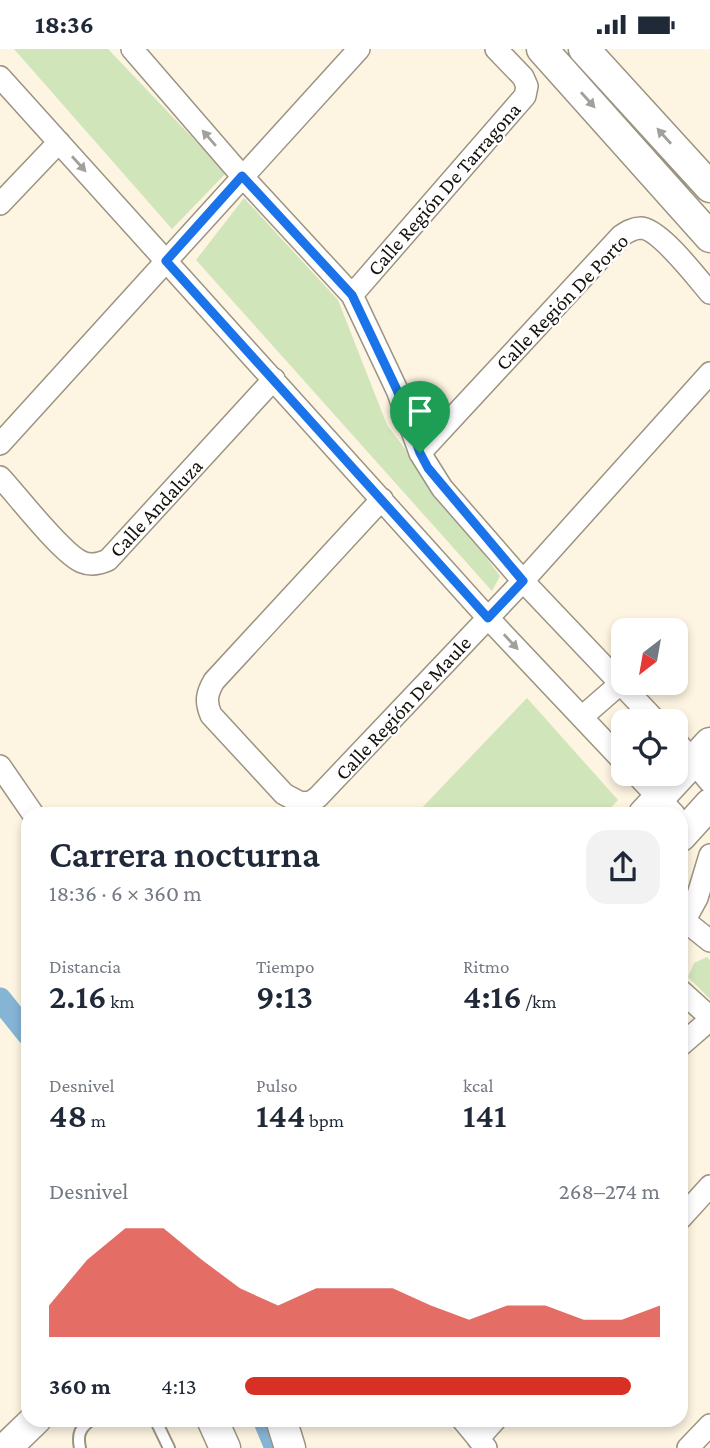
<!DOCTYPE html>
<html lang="es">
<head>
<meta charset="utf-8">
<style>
  body { margin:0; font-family:"Crimson Pro",serif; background:#f2f2f3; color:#1f2937; height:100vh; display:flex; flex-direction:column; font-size:26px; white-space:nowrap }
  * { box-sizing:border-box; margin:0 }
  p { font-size:23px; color:#747a83 }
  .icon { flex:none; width:38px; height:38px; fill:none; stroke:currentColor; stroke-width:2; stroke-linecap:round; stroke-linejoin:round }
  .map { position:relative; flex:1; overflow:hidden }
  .drawer { position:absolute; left:21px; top:758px; width:667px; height:620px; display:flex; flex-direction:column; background:#fff; border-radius:21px; box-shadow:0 4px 10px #0003 }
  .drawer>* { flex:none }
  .needle { width:46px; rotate:211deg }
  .buttons { position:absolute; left:611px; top:569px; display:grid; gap:14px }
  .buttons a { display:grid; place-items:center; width:77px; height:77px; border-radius:14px; background:#fff; box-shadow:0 4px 10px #0003; font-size:35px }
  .pin { position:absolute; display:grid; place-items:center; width:60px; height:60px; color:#fff; margin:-72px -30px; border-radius:50% 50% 50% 0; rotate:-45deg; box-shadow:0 0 7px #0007 }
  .pin .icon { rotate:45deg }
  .round { display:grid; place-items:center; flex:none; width:74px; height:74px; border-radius:21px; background:#f2f2f3 }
  .head { display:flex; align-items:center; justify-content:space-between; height:119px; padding:0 28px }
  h1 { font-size:38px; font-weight:600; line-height:52px }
  .metrics { display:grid; grid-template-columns:repeat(3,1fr); gap:10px; height:119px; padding:7px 28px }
  .metrics div { display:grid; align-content:center }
  .metrics b { font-size:35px; font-weight:600 }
  .metrics small { font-size:19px; font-weight:400 }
  .metrics p { font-size:19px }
  .chart { height:196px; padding:14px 28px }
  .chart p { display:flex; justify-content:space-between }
  .chart svg { width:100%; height:126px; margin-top:7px; fill:#d93025; opacity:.7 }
  ul { padding:0 28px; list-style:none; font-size:23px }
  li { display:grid; grid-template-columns:112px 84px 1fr; align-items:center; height:52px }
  li i { height:18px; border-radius:9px; background:#d93025 }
  .status { display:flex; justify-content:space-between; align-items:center; height:49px; padding:0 35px; background:#fff; direction:ltr }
  .status svg { height:19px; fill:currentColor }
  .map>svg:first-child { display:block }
</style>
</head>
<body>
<div class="status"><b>18:36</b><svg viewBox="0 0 49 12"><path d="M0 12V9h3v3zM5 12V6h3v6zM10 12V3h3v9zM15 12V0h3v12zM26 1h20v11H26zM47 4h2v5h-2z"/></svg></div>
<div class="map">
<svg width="710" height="1399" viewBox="0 0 710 1399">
  <rect width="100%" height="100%" fill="#fdf4e1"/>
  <path fill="#d1e5bb" d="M14 0H108L226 124 172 180Z
    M244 149 338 251 387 376 500 527 492 542 196 211Z
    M527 649 618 751 605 765H416Z
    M707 908 710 911V950L688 928 694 914Z"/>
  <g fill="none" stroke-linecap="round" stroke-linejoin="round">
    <path stroke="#85b4d5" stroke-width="23" d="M0 950 28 985
      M264 1370 276 1399"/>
    <g stroke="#9c9482" stroke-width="14">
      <path id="lane" d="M155 1370 169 1399
        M80 1399C77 1385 80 1379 92 1370"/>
    </g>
    <g stroke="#9c9482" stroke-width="24">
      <path id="street" d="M132 0 242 127 352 246 397 341 420 404 442 439 523 532 656 672
        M0 28 488 569 623 712
        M0 155 59 93
        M352 246 525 47 527 37 523 28 496 0
        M0 395 359 0
        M420 404 621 187C627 183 633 179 641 179 660 180 697 229 710 244
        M0 428C17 446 62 505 82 513 91 517 99 515 108 511L274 330
        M382 450 214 632C207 644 205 652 211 666L284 745 301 754 311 753 318 748 523 532 710 324
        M582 668 621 634
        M676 692 710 733
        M0 717 33 765
        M635 724 674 765
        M685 872 710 892
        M681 878 697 849 710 806
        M681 942 710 968
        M681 996 710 971
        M681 1169 710 1137
        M462 1370 486 1399
        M478 1390 496 1370
        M688 1399 710 1376"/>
    </g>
    <g stroke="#9c9482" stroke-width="33">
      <path id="secondary" d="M542 0 710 188
        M584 0 710 138
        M644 765 710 694
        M681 787 710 755
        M212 1370 225 1399
        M281 1370 290 1399
        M6 1399 36 1370"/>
    </g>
    <use href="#lane" stroke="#fff" stroke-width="10"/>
    <use href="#street" stroke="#fff" stroke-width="21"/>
    <use href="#secondary" stroke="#fff" stroke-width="30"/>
  </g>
  <defs><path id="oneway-solid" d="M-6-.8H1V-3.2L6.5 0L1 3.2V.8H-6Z" transform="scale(1.75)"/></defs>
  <g fill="#a1a09d">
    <use href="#oneway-solid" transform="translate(588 51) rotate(48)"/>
    <use href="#oneway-solid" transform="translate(664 87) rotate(-132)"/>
    <use href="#oneway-solid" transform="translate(209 89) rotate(-131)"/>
    <use href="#oneway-solid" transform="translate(79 115) rotate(48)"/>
    <use href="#oneway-solid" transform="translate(511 593) rotate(47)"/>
  </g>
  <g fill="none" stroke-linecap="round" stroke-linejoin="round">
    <g stroke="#fff" stroke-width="14">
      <path id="route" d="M242 127 352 246 397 341 420 404 428 419 523 532 488 569 166 212Z"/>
    </g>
    <use href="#route" stroke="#1a73e8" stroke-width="9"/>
  </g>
  <g text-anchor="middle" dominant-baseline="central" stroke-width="5" stroke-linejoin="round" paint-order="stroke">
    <g font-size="21" fill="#14110b" stroke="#fff">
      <text transform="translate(444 140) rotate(-49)">Calle Región De Tarragona</text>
      <text transform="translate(562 253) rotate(-46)">Calle Región De Porto</text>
      <text transform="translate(156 459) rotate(-47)">Calle Andaluza</text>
      <text transform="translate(403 659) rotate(-47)">Calle Región De Maule</text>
    </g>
  </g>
</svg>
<div class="buttons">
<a><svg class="needle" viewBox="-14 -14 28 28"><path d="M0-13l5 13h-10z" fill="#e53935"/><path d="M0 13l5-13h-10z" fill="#747a83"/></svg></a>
<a><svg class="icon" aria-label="locate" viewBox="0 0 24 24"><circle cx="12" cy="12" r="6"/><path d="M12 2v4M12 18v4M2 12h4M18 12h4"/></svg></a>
</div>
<div class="pin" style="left:420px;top:404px;background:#1e9e55"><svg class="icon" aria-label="arrive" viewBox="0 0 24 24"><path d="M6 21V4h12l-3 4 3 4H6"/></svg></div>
<section class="drawer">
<div class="head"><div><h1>Carrera nocturna</h1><p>18:36 · 6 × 360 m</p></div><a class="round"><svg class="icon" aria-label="share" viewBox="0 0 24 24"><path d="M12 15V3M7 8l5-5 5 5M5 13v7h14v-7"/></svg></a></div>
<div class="metrics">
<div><p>Distancia</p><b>2.16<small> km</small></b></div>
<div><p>Tiempo</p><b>9:13</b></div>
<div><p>Ritmo</p><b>4:16<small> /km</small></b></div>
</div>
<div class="metrics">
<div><p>Desnivel</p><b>48<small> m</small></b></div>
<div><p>Pulso</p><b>144<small> bpm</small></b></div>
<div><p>kcal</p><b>141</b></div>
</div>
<div class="chart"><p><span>Desnivel</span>268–274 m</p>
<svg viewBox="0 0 160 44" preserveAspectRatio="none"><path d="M0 44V33L10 17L20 6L30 6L40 17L50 27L60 33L70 27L80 27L90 27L100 33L110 38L120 33L130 33L140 38L150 38L160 33V44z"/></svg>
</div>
<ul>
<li><b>360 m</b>4:13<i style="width:93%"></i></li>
</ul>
</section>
</div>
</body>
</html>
